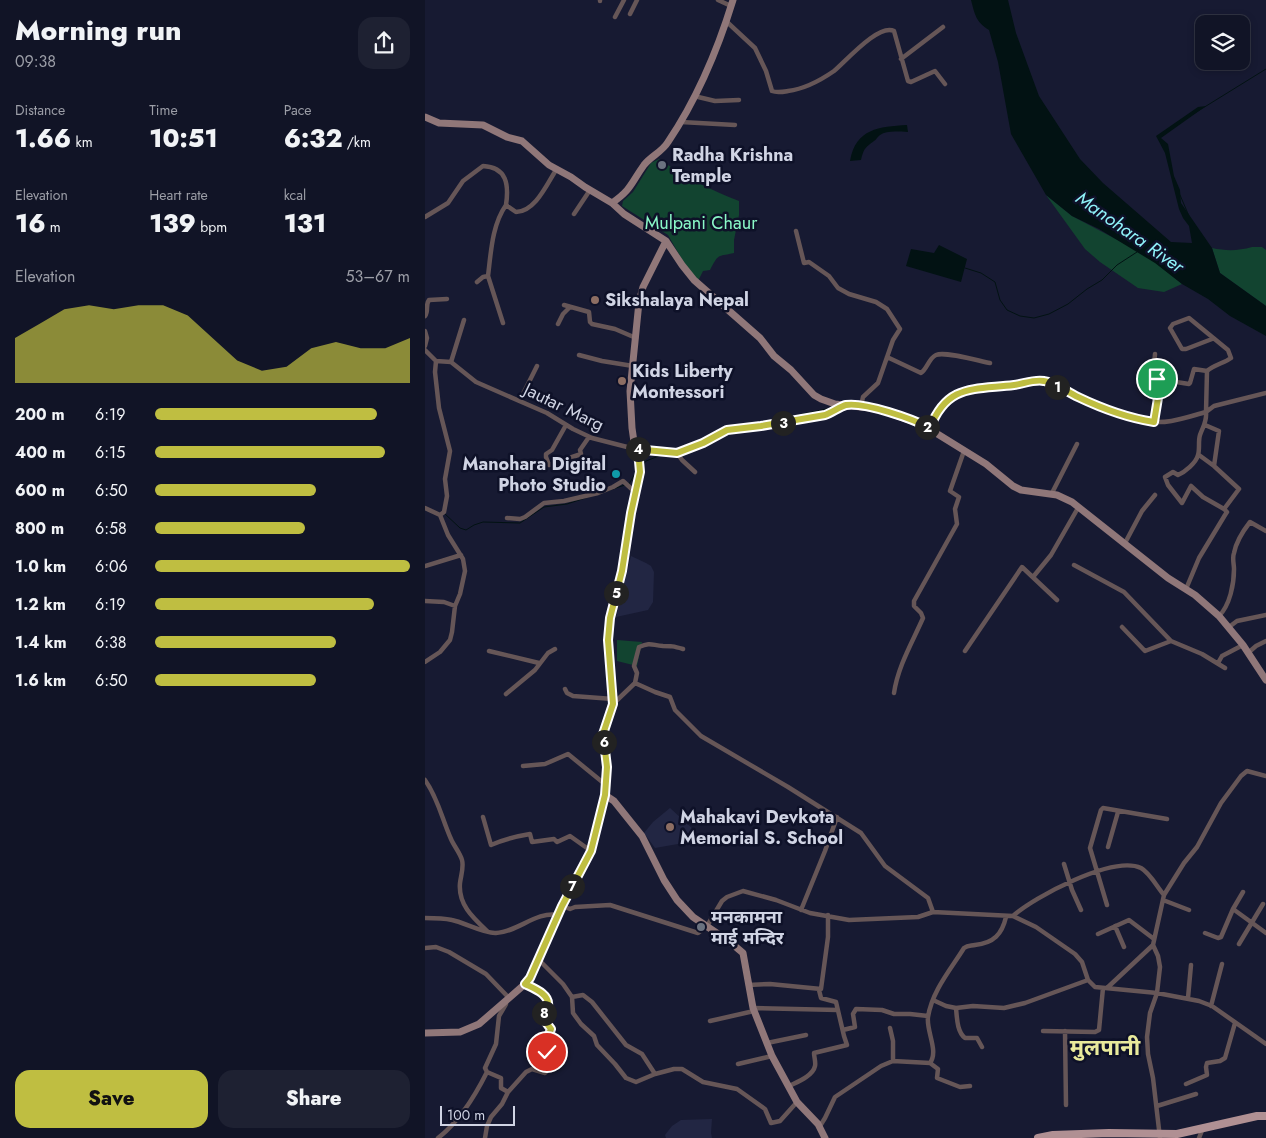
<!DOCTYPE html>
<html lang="en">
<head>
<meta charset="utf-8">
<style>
  body { margin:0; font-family:Jost,"Noto Sans Devanagari",sans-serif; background:#1e2132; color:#f1f3f6; height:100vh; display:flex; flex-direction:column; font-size:19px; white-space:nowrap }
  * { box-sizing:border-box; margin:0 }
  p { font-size:16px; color:#9c9ea7 }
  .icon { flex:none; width:28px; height:28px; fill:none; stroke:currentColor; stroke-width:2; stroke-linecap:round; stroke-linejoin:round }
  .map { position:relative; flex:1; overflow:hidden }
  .details { display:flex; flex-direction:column; background:#111426; width:425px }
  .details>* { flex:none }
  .controls { position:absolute; left:770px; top:15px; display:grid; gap:10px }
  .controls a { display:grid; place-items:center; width:55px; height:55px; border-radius:10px; background:#111426; box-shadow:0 2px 8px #0003,0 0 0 1px #303343; font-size:25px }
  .scale { position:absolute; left:15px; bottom:12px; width:75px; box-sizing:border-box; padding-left:5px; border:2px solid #d0d4e4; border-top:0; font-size:14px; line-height:18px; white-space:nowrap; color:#d0d4e4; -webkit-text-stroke:4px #0e1128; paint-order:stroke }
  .pin { position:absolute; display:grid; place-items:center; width:42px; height:42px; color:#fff; margin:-21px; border:2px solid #fff; border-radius:50%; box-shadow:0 1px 5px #0007 }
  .km { position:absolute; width:25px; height:25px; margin:-12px; border-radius:50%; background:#222; color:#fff; font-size:14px; line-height:25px; text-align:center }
  .round { display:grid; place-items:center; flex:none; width:52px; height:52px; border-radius:15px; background:#1e2132 }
  .head { display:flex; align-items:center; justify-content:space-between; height:85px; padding:0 15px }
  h1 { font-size:28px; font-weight:800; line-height:38px }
  .stats { display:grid; grid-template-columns:repeat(3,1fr); gap:8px; height:85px; padding:5px 15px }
  .stats div { display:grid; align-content:center }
  .stats b { font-size:25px; font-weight:800 }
  .stats small { font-size:14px; font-weight:400 }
  .stats p { font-size:14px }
  .chart { height:140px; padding:10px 15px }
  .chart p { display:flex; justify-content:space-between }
  .chart svg { width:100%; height:90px; margin-top:5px; fill:#bfbe41; opacity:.7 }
  .cta { display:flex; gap:10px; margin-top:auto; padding:10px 15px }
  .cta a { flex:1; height:58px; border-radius:15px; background:#bfbe41; color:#111; font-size:20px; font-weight:800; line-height:58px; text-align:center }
  .cta a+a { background:#1e2132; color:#f1f3f6 }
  ul { padding:0 15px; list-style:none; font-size:16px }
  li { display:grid; grid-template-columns:80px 60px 1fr; align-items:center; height:38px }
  li i { height:12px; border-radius:6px; background:#bfbe41 }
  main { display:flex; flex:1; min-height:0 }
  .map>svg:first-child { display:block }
</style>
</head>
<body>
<main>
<section class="details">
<div class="head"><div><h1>Morning run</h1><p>09:38</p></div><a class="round"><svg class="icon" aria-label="share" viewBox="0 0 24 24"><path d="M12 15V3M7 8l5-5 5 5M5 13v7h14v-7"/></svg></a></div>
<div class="stats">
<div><p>Distance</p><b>1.66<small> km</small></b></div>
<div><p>Time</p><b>10:51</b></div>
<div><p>Pace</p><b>6:32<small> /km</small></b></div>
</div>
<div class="stats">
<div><p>Elevation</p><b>16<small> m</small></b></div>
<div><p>Heart rate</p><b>139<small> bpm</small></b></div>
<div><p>kcal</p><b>131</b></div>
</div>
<div class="chart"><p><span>Elevation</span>53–67 m</p>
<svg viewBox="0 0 160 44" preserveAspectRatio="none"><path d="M0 44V22L10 15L20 8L30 6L40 8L50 6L60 6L70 11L80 22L90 33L100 38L110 36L120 27L130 24L140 27L150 27L160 22V44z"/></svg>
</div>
<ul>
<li><b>200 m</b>6:19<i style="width:87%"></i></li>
<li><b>400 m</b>6:15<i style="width:90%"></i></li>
<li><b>600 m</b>6:50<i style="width:63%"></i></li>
<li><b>800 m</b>6:58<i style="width:59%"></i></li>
<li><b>1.0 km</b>6:06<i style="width:100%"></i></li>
<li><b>1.2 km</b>6:19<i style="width:86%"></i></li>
<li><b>1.4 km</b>6:38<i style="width:71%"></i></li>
<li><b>1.6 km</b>6:50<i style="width:63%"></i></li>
</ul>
<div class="cta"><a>Save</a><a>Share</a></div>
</section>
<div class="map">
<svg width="841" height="1138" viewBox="0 0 841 1138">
  <rect width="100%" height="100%" fill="#171a32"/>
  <path fill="#222643" d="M206 556 221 563 226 566 229 572 228 602 223 610 191 617Z
    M245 808 270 831V841L230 848 219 833 228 822Z
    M287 1119 286 1133 287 1138H241L240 1135 247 1126 256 1120Z"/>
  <path fill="#124430" d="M234 159C260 177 285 190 314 201V215L309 240V253C292 257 294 253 285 270L278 271 273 281 258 261 243 235 197 206 198 201 208 192 226 163Z
    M621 195 647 216 704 246 731 263 757 284 739 292 713 288 675 262 660 249Z
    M827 247H837L841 250V306L795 273 787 248C801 251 813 251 827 247Z
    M192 640 217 642 212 666 192 661Z"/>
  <path fill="#021213" d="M546 0H583L591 33 614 96 655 159 678 183 746 242 767 243 764 226 758 218 754 209 740 153 731 136 773 107 781 106 736 138 743 144 749 176 755 190 756 203 787 248 795 273 841 306V336L805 316 783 299 757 284 730 263 674 229 647 216 621 195 586 134 573 62 564 30C551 22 550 15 546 0Z
    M482 125 483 132C474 132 462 130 455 135 452 137 451 140 449 141 440 148 439 148 436 160L425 161C431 128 454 127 482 125Z
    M514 245 542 259 536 282 481 266 486 249 509 253Z"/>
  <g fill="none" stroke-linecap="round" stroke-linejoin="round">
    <path stroke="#021213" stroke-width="1" d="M765 116 841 69
      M755 195 764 216
      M540 268 556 273 570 282 575 300 582 310 595 316 609 318 624 314 643 304 662 289 677 280 692 265 712 252
      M250 450 280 438 300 426 340 422 406 408
      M217 466 221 461 239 454
      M204 484 211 472
      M19 513 35 528 41 530 49 525 58 522 95 523 119 507 142 504 200 485"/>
    <path stroke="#665657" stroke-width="4.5" d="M293 0 306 6
      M175 1V0
      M205 14 212 0
      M190 17 199 0
      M302 22 330 48 341 71 347 91C352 93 357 92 363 91 379 89 396 80 409 71 421 61 454 23 469 31L483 81 486 82 510 71 520 84
      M476 59 518 27
      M269 96 290 101 314 100
      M256 122 310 125
      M149 214 165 190
      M0 217 23 203 38 181 58 166C82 167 84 185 81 205
      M371 231 379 263 384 262 404 276 413 288 424 294 451 302 462 309 475 329 468 340 453 383 438 397 436 406
      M63 276 78 323
      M52 282 58 277 63 276C66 252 67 225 81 205L91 212C110 212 122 184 131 170
      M139 305 164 312 165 322 167 324 190 329 211 338
      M0 316C4 311 0 305 4 300L22 299
      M133 324 138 314 145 307
      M0 331 2 338 0 346
      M0 350 11 361 26 362 51 382 122 413 148 429 167 438 210 449 252 453 278 443 300 430 335 426 400 415 409 412 419 405
      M730 354 728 376 732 379 764 384 765 383 769 369 782 371
      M154 355 177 361 208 366
      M462 357 496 373C502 369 504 358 511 355 520 351 554 361 565 363
      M26 362 39 320
      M95 400 112 366
      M729 422 736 380
      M141 425 127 450 121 454V457L124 465 156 454 155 450 164 437
      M505 428C521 387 542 390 581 386 594 385 607 380 620 381L661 401 722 421C742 425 762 417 781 412L782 371C789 365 799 363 806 358L803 350 764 318 748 324 745 328 757 349H761L787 339
      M252 453 257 460 270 472
      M774 455 789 466 794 431 780 425
      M627 493 652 444
      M0 508 15 515
      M799 509 778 497 766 486 757 503 743 485 740 477 748 472 753 475C760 472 771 463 773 455 775 449 773 441 775 435 778 426 782 422 781 412L789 406 841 393
      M82 518 95 519 100 517 119 503 139 501 173 493 188 487 198 481 211 493
      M700 543 717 511 730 495
      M649 565 699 592 746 641 777 654 800 668
      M0 566 36 555
      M608 577 626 555 653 508
      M761 589 774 558 800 515 802 512 799 509 814 489 789 466
      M0 601 19 602 30 606
      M794 616C805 605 809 584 809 569 809 564 807 558 809 553 811 542 818 531 825 522L841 531
      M697 627 720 651 746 641
      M804 627 812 621 841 615
      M64 651 114 663
      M540 651 597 567 632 600
      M823 653 831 646 841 641
      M0 662 15 652 25 640 27 632 30 606 35 594 40 571 38 559 23 535 15 515 19 512 22 496 20 479 25 451 14 408 10 372 11 361
      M793 663 797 656 818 645
      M210 683 230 692 245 697 250 710 276 736 363 787 436 833 460 866 503 898 508 912
      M140 689 142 693 148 696 188 699
      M469 693C473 666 487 643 498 618L496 613 489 606V601L532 524 530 509 534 497 525 491 539 451
      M81 694 110 670 123 653 130 649
      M188 704 210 683 212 673 209 666 214 647C226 642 226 645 238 646 246 646 248 646 258 649
      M98 766 120 764 143 754 181 785
      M0 780C13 798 17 819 26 839 29 846 35 853 37 860 39 867 36 875 35 883 33 904 47 917 62 931
      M58 817 66 845C77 840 93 836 105 834L107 842 129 839 132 842 145 836 166 851
      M683 847 693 812
      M639 864 647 890 656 910
      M738 900 764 910
      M682 905 665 848 676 810 678 808 742 819
      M137 906 145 909 150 907 185 905 273 933 282 926 297 901 302 897 318 891 351 900 385 913 424 920 493 917 508 912 588 916 611 927 650 954 657 962 663 980 670 987 732 993 774 1001 787 1006 841 1044
      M808 909 841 933
      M376 910 400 851 412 817
      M588 916C609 897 688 855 716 868 725 873 732 887 739 895
      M0 918C9 918 18 918 27 920 38 922 60 934 71 933 93 932 111 911 133 915
      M690 926 699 947
      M780 933 793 938 796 937 808 909 818 892
      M673 934 704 920 729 939
      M814 944 838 904
      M0 948 11 947 24 952 61 974 84 998
      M113 959 138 984 147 997 148 1013 156 1024 169 1036 172 1045 190 1064 201 1078 211 1082 230 1074
      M323 985 345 984 396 989 403 937V915
      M682 988 728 945
      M147 997 158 995 167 1002 201 1045 217 1054 230 1074 249 1069H257L278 1082 312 1089 340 1109 346 1123 355 1121 372 1102
      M763 998 766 965
      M508 1000 521 1006 531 1008 548 1006 579 1008 600 1003 663 980
      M81 1001V1004L74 1016 71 1044 60 1068 62 1072 76 1078V1088L83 1092
      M786 1006 797 964
      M328 1008 413 1010
      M531 1008C532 1018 532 1032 540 1038H552L557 1047
      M285 1021 329 1011
      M465 1028 468 1041V1061
      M418 1030 430 1027 428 1014 431 1009 457 1010 469 1014H485L503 1016
      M618 1031 670 1032 674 1030 678 988
      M640 1031 641 1105
      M342 1043 381 1035
      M505 1063 513 1069 512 1078 535 1087 545 1086
      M313 1064 347 1056
      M761 1084 782 1075 781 1067 782 1063 795 1061 800 1058 810 1023
      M364 1086C372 1082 388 1076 390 1066 391 1062 389 1057 389 1053L422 1045 419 1036 411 1002 396 998 394 990
      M732 1106 771 1094
      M395 1126 400 1118 410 1097 456 1066 468 1061 505 1063C514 1051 501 1031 503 1017 507 991 526 969 539 948 543 945 546 946 550 945 569 943 577 934 581 917
      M13 1138C34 1122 50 1096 62 1072
      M60 1138 62 1126 66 1117 77 1104 83 1092 101 1072 107 1069 120 1073 125 1068 121 1042 127 1029 117 1017C118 1014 123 1009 123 1006 125 994 108 988 100 984
      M735 1138 728 1078 723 1054 722 1037 725 1013 732 993 735 967 733 956 728 945 739 895 759 863 772 847 796 803 816 776 822 771 841 776
      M774 1138 778 1128"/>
    <path stroke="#907779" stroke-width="7" d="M0 117 14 123 58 125 82 137 97 141 124 165 146 177 160 187 187 203 199 214 241 241 257 265 269 280 335 338 349 356 366 370 389 395 396 399 410 404 453 409 498 425 561 464 588 486 596 490 632 495 647 502 743 578 770 595 794 616 818 645 841 680
      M187 203C207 189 206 183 219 165 226 156 237 152 243 142 272 99 293 49 308 0
      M180 795 189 801 217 836 239 880 252 900 268 917 305 942 318 953 328 1008 347 1056 372 1102 393 1124 400 1138
      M0 1033 35 1032 54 1024 100 984 105 978 146 886 155 874 166 851 180 795 182 767 178 734 188 704 183 640 185 618 197 571 206 513 215 473 214 461 210 449 207 428 205 391 214 302 218 287 241 241"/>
    <path stroke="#b09093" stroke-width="8" d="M613 1138 628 1135 684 1133 752 1134 832 1116H841"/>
  </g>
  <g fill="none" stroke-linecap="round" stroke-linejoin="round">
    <g stroke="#fff" stroke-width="10">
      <path id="route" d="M122 1052 121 1042 126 1029 117 1017C118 1014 123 1009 123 1006 125 994 108 988 100 984L105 978 137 906 166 851 180 795 182 767 178 734 188 704 183 640 185 618 197 571 206 513 215 472 214 461 210 449 252 453 278 443 302 430 336 426 400 415C406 413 416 406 421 405 440 402 488 419 505 428 522 384 548 390 589 385 598 384 609 379 619 381 630 382 642 392 653 397 676 408 703 418 729 422L736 380 732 379"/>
    </g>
    <use href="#route" stroke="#bfbe41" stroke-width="6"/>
  </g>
  <g fill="#6b7280" stroke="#0e1128" stroke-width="2">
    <circle cx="237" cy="165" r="5"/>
    <circle cx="276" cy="927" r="5"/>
  </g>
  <g fill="#8d6e63" stroke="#0e1128" stroke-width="2">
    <circle cx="170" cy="300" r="5"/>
    <circle cx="197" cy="381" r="5"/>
    <circle cx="245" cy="827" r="5"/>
  </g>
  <circle fill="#0f9aa8" stroke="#0e1128" stroke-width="2" cx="191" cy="474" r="5"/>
  <g text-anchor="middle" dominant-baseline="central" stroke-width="5" stroke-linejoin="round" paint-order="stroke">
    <g font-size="18" font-weight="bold" fill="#d0d4e4" stroke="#0e1128" text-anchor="start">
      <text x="247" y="155">Radha Krishna<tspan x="247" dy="21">Temple</tspan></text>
      <text x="180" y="300">Sikshalaya Nepal</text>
      <text x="207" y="371">Kids Liberty<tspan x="207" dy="21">Montessori</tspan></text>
      <text x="181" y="464" text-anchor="end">Manohara Digital<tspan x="181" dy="21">Photo Studio</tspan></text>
      <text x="255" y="817">Mahakavi Devkota<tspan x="255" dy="21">Memorial S. School</tspan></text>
      <text x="286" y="917">मनकामना<tspan x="286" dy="21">माई मन्दिर</tspan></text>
    </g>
    <g font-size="18" fill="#8af9c8" stroke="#0e1128">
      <text x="276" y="223">Mulpani Chaur</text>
    </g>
    <g font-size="18" fill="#d0d4e4" stroke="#0e1128">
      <text transform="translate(139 407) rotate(26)">Jautar Marg</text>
    </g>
    <g font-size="19" font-style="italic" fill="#8ff2f9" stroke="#0e1128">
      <text transform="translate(705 232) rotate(35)">Manohara River</text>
    </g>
    <g font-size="22" font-weight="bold" fill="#e9ea9b" stroke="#0e1128">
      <text x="680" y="1047">मुलपानी</text>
    </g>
  </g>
</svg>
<div class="controls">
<a><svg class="icon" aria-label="layers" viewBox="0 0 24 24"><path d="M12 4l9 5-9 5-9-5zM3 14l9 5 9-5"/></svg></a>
</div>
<div class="scale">100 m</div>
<div class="pin" style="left:732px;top:379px;background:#1e9e55"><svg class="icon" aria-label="arrive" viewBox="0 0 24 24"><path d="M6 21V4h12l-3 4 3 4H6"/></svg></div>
<div class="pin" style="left:122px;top:1052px;background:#d93025"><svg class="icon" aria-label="check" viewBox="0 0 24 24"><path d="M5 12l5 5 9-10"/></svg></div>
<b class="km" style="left:632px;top:387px">1</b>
<b class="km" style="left:502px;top:427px">2</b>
<b class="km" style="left:358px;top:423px">3</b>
<b class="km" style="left:213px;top:449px">4</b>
<b class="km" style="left:191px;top:593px">5</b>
<b class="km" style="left:179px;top:742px">6</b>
<b class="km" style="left:147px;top:886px">7</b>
<b class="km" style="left:119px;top:1013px">8</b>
</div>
</main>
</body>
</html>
